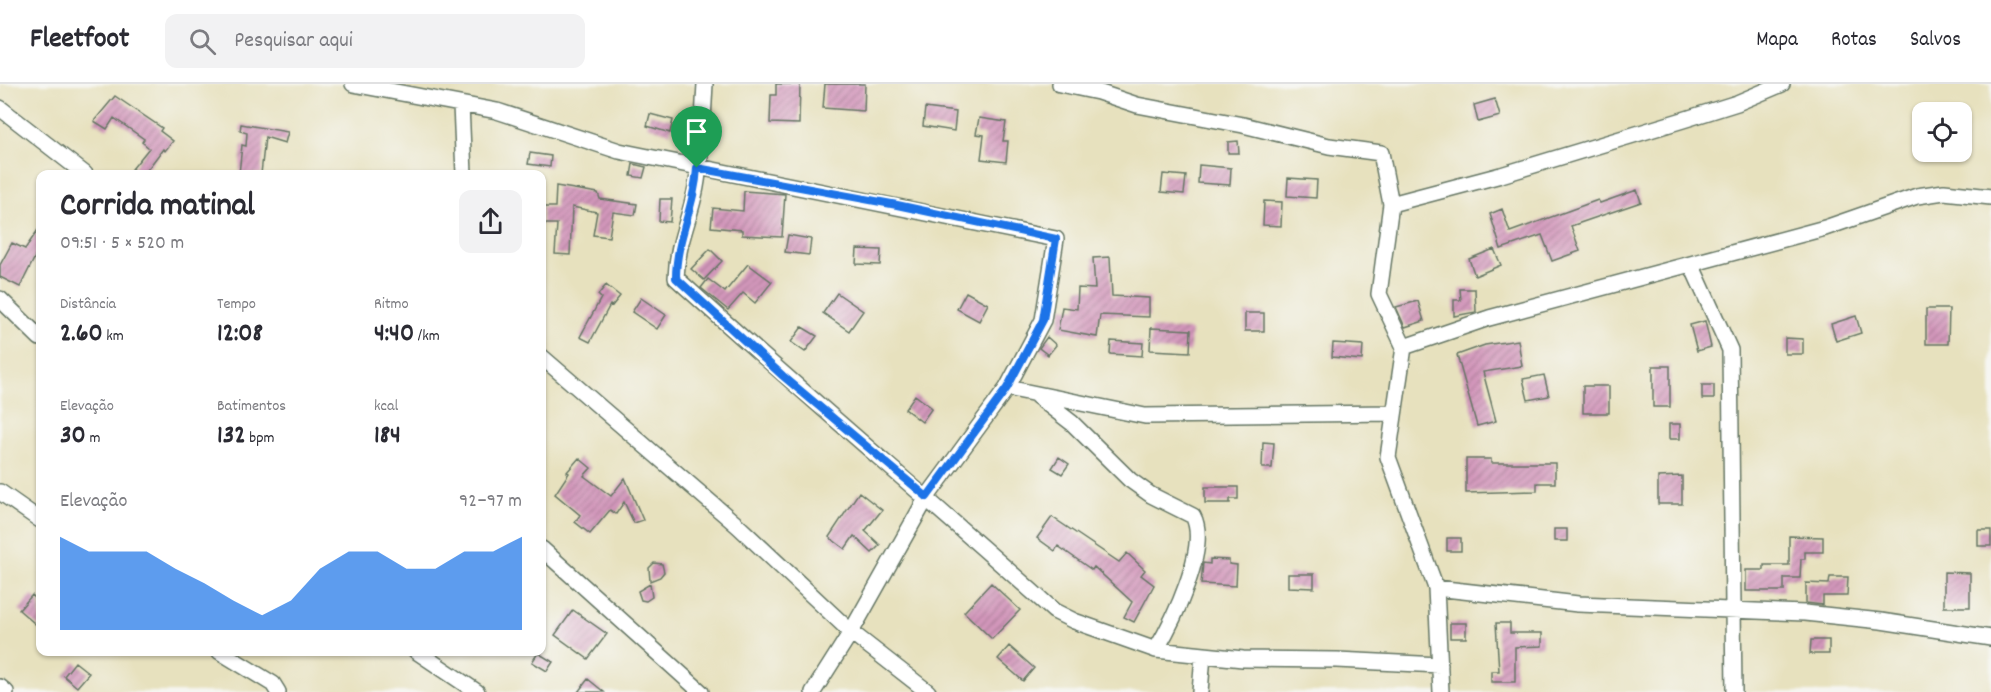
<!DOCTYPE html>
<html lang="pt">
<head>
<meta charset="utf-8">
<style>
  body { margin:0; font-family:Dekko,sans-serif; background:#f2f2f3; color:#2b2b33; height:100vh; display:flex; flex-direction:column; font-size:22px; white-space:nowrap }
  * { box-sizing:border-box; margin:0 }
  p { font-size:20px; color:#7c7c81 }
  .icon { flex:none; width:33px; height:33px; fill:none; stroke:currentColor; stroke-width:2; stroke-linecap:round; stroke-linejoin:round }
  .map { position:relative; flex:1; overflow:hidden }
  .details { position:absolute; left:36px; top:86px; width:510px; height:486px; display:flex; flex-direction:column; background:#fff; border-radius:12px; box-shadow:0 2px 4px #0004 }
  .details>* { flex:none }
  .tools { position:absolute; left:1912px; top:18px; display:grid; gap:12px }
  .tools a { display:grid; place-items:center; width:60px; height:60px; border-radius:12px; background:#fff; box-shadow:0 2px 4px #0004; font-size:30px }
  .pin { position:absolute; display:grid; place-items:center; width:51px; height:51px; color:#fff; margin:-62px -26px; border-radius:50% 50% 50% 0; rotate:-45deg; box-shadow:0 0 6px #0007 }
  .pin .icon { rotate:45deg }
  .round { display:grid; place-items:center; flex:none; width:63px; height:63px; border-radius:12px; background:#f2f2f3 }
  .head { display:flex; align-items:center; justify-content:space-between; height:102px; padding:0 24px }
  h1 { font-size:33px; font-weight:700; line-height:45px }
  .figures { display:grid; grid-template-columns:repeat(3,1fr); gap:9px; height:102px; padding:6px 24px }
  .figures div { display:grid; align-content:center }
  .figures b { font-size:26px; font-weight:700 }
  .figures small { font-size:16px; font-weight:400 }
  .figures p { font-size:16px }
  .chart { height:168px; padding:12px 24px }
  .chart p { display:flex; justify-content:space-between }
  .chart svg { width:100%; height:108px; margin-top:6px; fill:#1a73e8; opacity:.7 }
  header { display:flex; align-items:center; gap:36px; box-sizing:border-box; height:84px; padding:0 30px; background:#fff; border-bottom:2px solid #e1e1e2 }
  header strong { font-size:28px }
  nav { display:flex; gap:33px; margin-inline-start:auto; font-size:21px }
  .search { width:420px; height:54px; background:#f2f2f3; display:flex; align-items:center; gap:15px; box-sizing:border-box; padding:0 21px; border-radius:12px; color:#7c7c81; font-size:22px }
  .map>svg:first-child { display:block }
</style>
</head>
<body>
<header>
<strong>Fleetfoot</strong>
<div class="search"><svg class="icon" aria-label="search" viewBox="0 0 24 24"><circle cx="10" cy="10" r="6"/><path d="M15 15l6 6"/></svg>Pesquisar aqui</div>
<nav><a>Mapa</a><a>Rotas</a><a>Salvos</a></nav>
</header>
<div class="map">
<svg width="1991" height="608" viewBox="0 0 1991 608">
  <defs>
    <pattern id="building-hatch" width="6" height="6" patternUnits="userSpaceOnUse" patternTransform="scale(1.5)"><rect width="6" height="6" fill="#d397bb"/><path d="M-1 1l2-2M0 6l6-6M5 7l2-2" fill="none" stroke="#ab7c99"/></pattern>
  </defs>
  <rect width="100%" height="100%" fill="#f6f6f2"/>
  <filter id="ink" filterUnits="userSpaceOnUse"><feTurbulence type="fractalNoise" baseFrequency=".0167" numOctaves="2"/><feDisplacementMap in="SourceGraphic" scale="12" xChannelSelector="R" yChannelSelector="G"/><feConvolveMatrix kernelMatrix="1 2 1 2 8 2 1 2 1" color-interpolation-filters="sRGB"/></filter>
  <filter id="wash" filterUnits="userSpaceOnUse"><feTurbulence type="fractalNoise" baseFrequency=".008" numOctaves="4" result="noise"/><feDisplacementMap in="SourceGraphic" scale="24" xChannelSelector="R" yChannelSelector="G"/><feGaussianBlur stdDeviation="1.35" result="paint"/><feColorMatrix in="noise" values="0 0 0 0 0 0 0 0 0 0 0 0 0 0 0 0 0 1.4 0 .05"/><feComposite in="paint" operator="in"/></filter>
  <g filter="url(#wash)">
    <rect width="100%" height="100%" fill="#e7e1be"/>
    <g id="blocks">
      <path fill="url(#building-hatch)" d="M776 0H800L799 40 770 39 771 11H776Z
        M825 0H865L864 27 823 24Z
        M115 12 162 44 160 47 173 57 165 67 163 65 144 90H128L149 64 142 58 144 55 114 34 107 45 94 37Z
        M1495 15 1500 32 1478 38 1474 21Z
        M925 24 956 28 954 47 923 42Z
        M650 30 673 36 670 49 647 42Z
        M979 34 1006 38 1003 57H1008L1006 78 981 75 984 51 976 50Z
        M241 40 288 48 285 59 265 53 261 90H239L242 61 246 62 247 49 240 47Z
        M1238 57 1239 69H1228V58Z
        M530 69 551 72 550 83 528 80Z
        M633 80 646 83 643 94 631 92Z
        M1199 81 1231 84 1230 101 1198 99Z
        M1163 90 1186 92 1184 110 1161 108Z
        M1288 94 1317 96 1316 114 1287 112Z
        M556 102 598 109 600 115 637 120 635 131 613 128 609 153 593 151 597 128 572 123 570 171 555 170 557 140H542V123H555Z
        M1637 106 1641 118 1571 142 1580 167 1552 177 1542 151 1501 165 1490 130 1502 125 1510 148 1598 116 1600 119Z
        M744 107 785 110 782 153 742 151V146L711 143 713 124 743 127Z
        M660 115H672L670 138 659 137Z
        M1264 117 1282 118 1281 142 1263 141Z
        M40 143V163L20 203 0 193V181L12 159 25 165Z
        M788 151 811 155 809 171 785 168Z
        M710 165 722 177 704 196 691 185Z
        M857 165 881 166 880 181 856 180Z
        M1494 165 1501 181 1475 192 1469 175Z
        M1110 173 1112 212 1149 214V233L1100 231 1097 253 1058 246 1062 223 1077 225 1078 204 1095 205 1093 174Z
        M748 180 772 198 755 219 743 209 728 226 701 204 708 195 725 208Z
        M606 201 620 212 612 222 610 221 590 258 580 253 601 214 598 211Z
        M1460 205H1475L1476 228 1454 232V216H1461Z
        M966 208 988 220 979 237 957 225Z
        M837 209 863 227 849 247 823 229Z
        M641 214 666 231 657 245 632 228Z
        M1418 217 1424 237 1405 243 1396 223Z
        M1926 225H1949L1948 260H1926Z
        M1245 229H1264V247H1245Z
        M1856 232 1861 249 1836 257 1831 240Z
        M1705 237 1711 263 1697 267 1690 241Z
        M802 243 817 252 805 268 791 258Z
        M1151 244 1191 246 1190 268 1150 266Z
        M1047 253 1056 261 1048 271 1039 264Z
        M1785 254 1803 255V270H1785Z
        M1518 256 1522 282 1483 288 1496 337 1477 342 1457 271 1485 261Z
        M1111 257 1143 259 1142 272 1110 270Z
        M1333 259 1363 261 1362 276 1332 273Z
        M1653 282H1670V323H1653Z
        M1544 291 1549 312 1528 316 1523 295Z
        M1702 301H1714V315H1702Z
        M1583 302H1609V329H1583Z
        M915 311 932 324 922 338 905 325Z
        M1669 340H1680V355H1669Z
        M1263 358 1274 359 1272 384H1262Z
        M1059 373 1069 380 1062 390 1052 384Z
        M579 374 591 384 584 392 611 412 625 394 643 436 634 439 624 418 616 430 610 426 590 450 575 438 580 431 555 410 569 389 567 388Z
        M1466 375H1491V379H1555V399H1537V407L1466 409Z
        M1682 392V420H1658V393Z
        M1205 403H1238V415H1230V419H1205Z
        M859 408 882 426 865 447 880 461 872 469 854 452 845 465 829 453Z
        M1052 433 1119 478 1127 469 1145 486 1141 491 1154 501 1134 538 1124 533 1132 518 1094 483 1092 486 1058 462 1055 467 1037 454Z
        M1554 445H1567V457H1554Z
        M1978 446H1991V462H1978Z
        M1789 452 1823 453V468H1805V475H1801L1800 494H1784V507H1746V486H1764V481H1789Z
        M1447 454H1461V467H1447Z
        M1210 475 1229 476V480L1237 481 1236 502 1201 500 1203 479 1210 480Z
        M654 479 662 480 664 488 660 493 650 497 649 484Z
        M1944 488 1970 489V523H1944Z
        M1288 490H1314V504L1288 503Z
        M1830 493H1848L1847 512H1823V521L1806 519V499L1829 500Z
        M991 499 1020 526 992 555 964 528Z
        M650 500 652 513 646 517 641 516 638 507Z
        M32 511 40 519V544L19 526Z
        M573 526 607 550 588 575 555 551Z
        M1450 539H1466V554H1450Z
        M1496 539H1510V549H1542V562L1515 563V598H1491V587H1499Z
        M1811 556H1829V570H1810Z
        M1009 562 1034 584 1023 597 998 575Z
        M538 569 553 578 547 587 532 578Z
        M75 578 89 589 77 603 64 592Z
        M588 595 604 608H578Z"/>
    </g>
  </g>
  <g filter="url(#ink)">
    <use href="#blocks" fill-opacity="0" stroke="#657664" stroke-width="1.5"/>
    <g fill="none" stroke-linecap="round" stroke-linejoin="round">
      <g stroke="#657664" stroke-width="18">
        <path id="street" d="M353 0 497 27 619 67 1056 155 1043 236 1007 304
          M705 0C703 34 702 69 696 103 690 136 677 158 676 194 800 307 929 415 1054 527L1074 537 1156 566 1243 575 1337 576 1440 581
          M1060 0 1098 8 1137 21 1243 41 1329 62 1381 69 1391 120 1379 210 1404 263 1388 373 1436 504 1441 608
          M461 21 464 90
          M0 24 85 90
          M1391 120 1501 91 1683 36 1737 19 1782 0
          M1691 180 1730 266 1734 608
          M0 215 40 254
          M1404 263 1489 234 1825 144 1917 112 1944 108 1991 113
          M542 273 738 442 851 548 928 608
          M1037 312 1072 339 1130 396 1151 411 1193 432C1210 463 1172 539 1156 566
          M0 408 40 436
          M542 465 701 608
          M1436 504 1578 520 1805 529 1881 537 1991 554
          M219 567 273 600 278 608
          M416 567 477 608
          M0 603 6 608
          M813 608 851 548 927 413 1007 304 1145 332 1393 329
          M1200 608 1203 571"/>
      </g>
      <use href="#street" stroke="#fff" stroke-width="15"/>
    </g>
  </g>
  <g fill="none" stroke-linecap="round" stroke-linejoin="round" filter="url(#ink)">
    <g stroke="#fff" stroke-width="12">
      <path id="route" d="M697 84 897 121 1056 155 1043 236 1007 304 927 413 783 292 676 194C676 154 695 123 697 84Z"/>
    </g>
    <use href="#route" stroke="#1a73e8" stroke-width="8"/>
  </g>
</svg>
<div class="tools">
<a><svg class="icon" aria-label="locate" viewBox="0 0 24 24"><circle cx="12" cy="12" r="6"/><path d="M12 2v4M12 18v4M2 12h4M18 12h4"/></svg></a>
</div>
<div class="pin" style="left:697px;top:84px;background:#1e9e55"><svg class="icon" aria-label="arrive" viewBox="0 0 24 24"><path d="M6 21V4h12l-3 4 3 4H6"/></svg></div>
<section class="details">
<div class="head"><div><h1>Corrida matinal</h1><p>09:51 · 5 × 520 m</p></div><a class="round"><svg class="icon" aria-label="share" viewBox="0 0 24 24"><path d="M12 15V3M7 8l5-5 5 5M5 13v7h14v-7"/></svg></a></div>
<div class="figures">
<div><p>Distância</p><b>2.60<small> km</small></b></div>
<div><p>Tempo</p><b>12:08</b></div>
<div><p>Ritmo</p><b>4:40<small> /km</small></b></div>
</div>
<div class="figures">
<div><p>Elevação</p><b>30<small> m</small></b></div>
<div><p>Batimentos</p><b>132<small> bpm</small></b></div>
<div><p>kcal</p><b>184</b></div>
</div>
<div class="chart"><p><span>Elevação</span>92–97 m</p>
<svg viewBox="0 0 160 44" preserveAspectRatio="none"><path d="M0 44V6L10 12L20 12L30 12L40 19L50 25L60 32L70 38L80 32L90 19L100 12L110 12L120 19L130 19L140 12L150 12L160 6V44z"/></svg>
</div>
</section>
</div>
</body>
</html>
